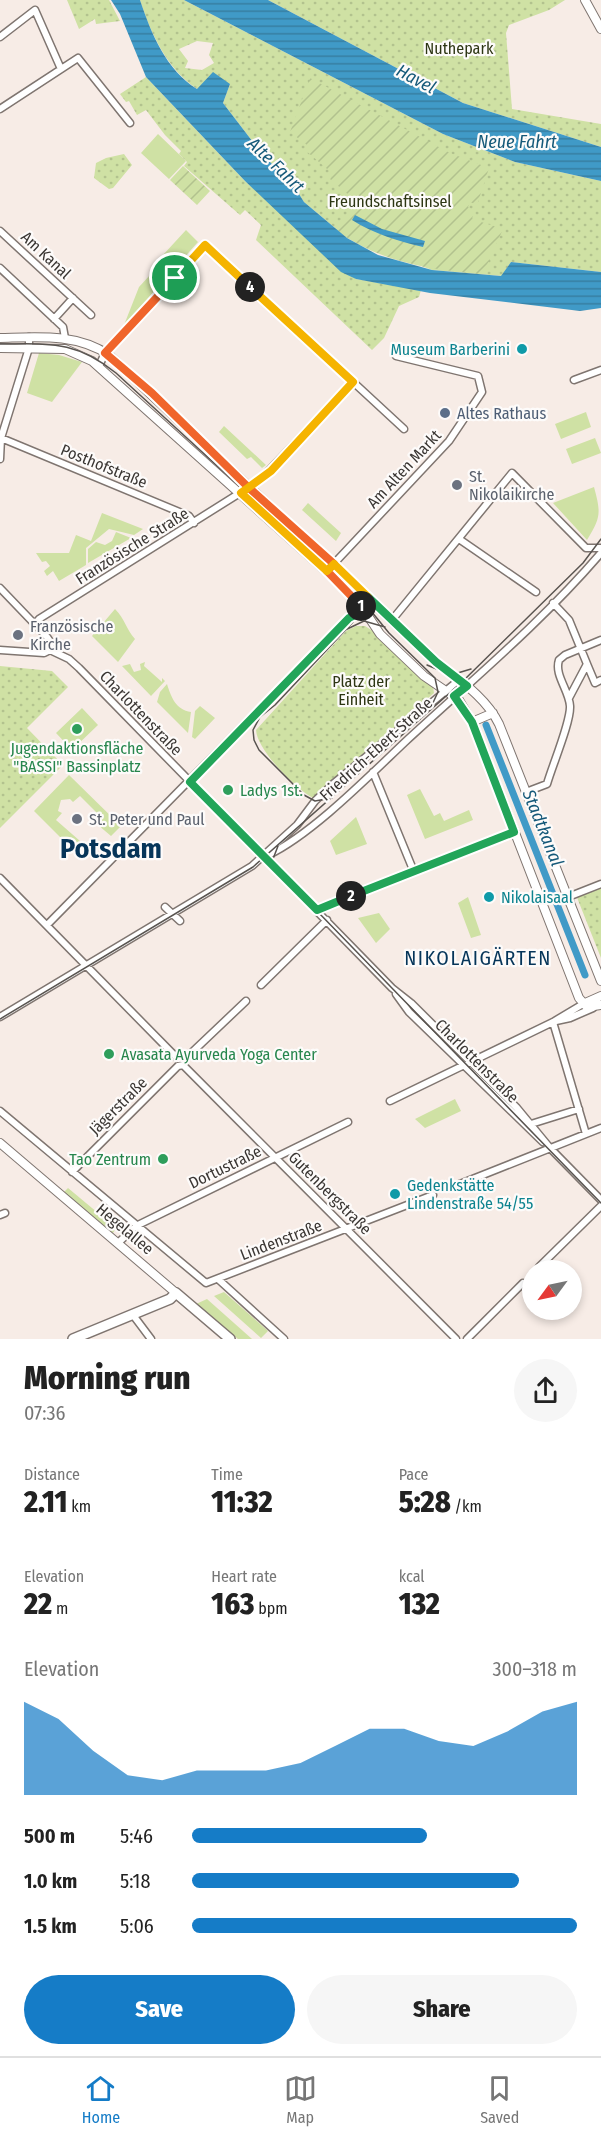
<!DOCTYPE html>
<html lang="en">
<head>
<meta charset="utf-8">
<style>
  body { margin:0; font-family:"Fira Sans Condensed",sans-serif; background:#f6f6f6; color:#222; height:100vh; display:flex; flex-direction:column; font-size:22px; white-space:nowrap }
  * { box-sizing:border-box; margin:0 }
  p { font-size:20px; color:#767676 }
  .icon { flex:none; width:33px; height:33px; fill:none; stroke:currentColor; stroke-width:2; stroke-linecap:round; stroke-linejoin:round }
  .map { position:relative; height:1339px; overflow:hidden }
  .panel { display:flex; flex-direction:column; background:#fff; flex:1 }
  .panel>* { flex:none }
  .needle { width:39px; rotate:237deg }
  .controls { position:absolute; left:522px; top:1260px; display:grid; gap:12px }
  .controls a { display:grid; place-items:center; width:60px; height:60px; border-radius:50%; background:#fff; box-shadow:0 3px 9px #0003; font-size:30px }
  .pin { position:absolute; display:grid; place-items:center; width:51px; height:51px; color:#fff; margin:-26px; border:3px solid #fff; border-radius:50%; box-shadow:0 2px 6px #0007 }
  .km { position:absolute; width:30px; height:30px; margin:-15px; border-radius:50%; background:#222; color:#fff; font-size:16px; line-height:30px; text-align:center }
  .round { display:grid; place-items:center; flex:none; width:63px; height:63px; border-radius:32px; background:#f6f6f6 }
  .overview { display:flex; align-items:center; justify-content:space-between; height:102px; padding:0 24px }
  h1 { font-size:33px; font-weight:800; line-height:45px }
  .figures { display:grid; grid-template-columns:repeat(3,1fr); gap:9px; height:102px; padding:6px 24px }
  .figures div { display:grid; align-content:center }
  .figures b { font-size:30px; font-weight:800 }
  .figures small { font-size:16px; font-weight:400 }
  .figures p { font-size:16px }
  .chart { height:168px; padding:12px 24px }
  .chart p { display:flex; justify-content:space-between }
  .chart svg { width:100%; height:108px; margin-top:6px; fill:#157cc7; opacity:.7 }
  .action { display:flex; gap:12px; margin-top:auto; padding:12px 24px }
  .action a { flex:1; height:69px; border-radius:36px; background:#157cc7; color:#fff; font-size:24px; font-weight:800; line-height:69px; text-align:center }
  .action a+a { background:#f6f6f6; color:#222 }
  ul { padding:0 24px; list-style:none; font-size:20px }
  li { display:grid; grid-template-columns:96px 72px 1fr; align-items:center; height:45px }
  li i { height:15px; border-radius:8px; background:#157cc7 }
  .dock { display:flex; justify-content:space-around; align-items:center; height:84px; border-top:2px solid #e0e0e0; background:#fff; font-size:16px; color:#767676 }
  .dock a { display:grid; justify-items:center; gap:3px }
  .dock .active { color:#157cc7 }
  .map>svg:first-child { display:block }
</style>
</head>
<body>
<div class="map">
<svg width="601" height="1339" viewBox="0 0 601 1339">
  <defs>
    <pattern id="park-dots" width="8" height="8" patternUnits="userSpaceOnUse" patternTransform="scale(1.5)"><rect width="8" height="8" fill="#cfe1a4"/><path d="M2 2h.1M6 6h.1" fill="none" stroke="#b2c28e" stroke-width="1.8" stroke-linecap="round"/></pattern>
    <pattern id="garden-furrows" width="10" height="10" patternUnits="userSpaceOnUse" patternTransform="scale(1.5)"><rect width="10" height="10" fill="#cfe1a4"/><path d="M-1 1l2-2M0 10L10 0M9 11l2-2" fill="none" stroke="#b2c28e"/></pattern>
    <pattern id="water-rules" width="6" height="5" patternUnits="userSpaceOnUse" patternTransform="scale(1.5)"><rect width="6" height="5" fill="#409ac7"/><path d="M0 2.5h6" fill="none" stroke="#377ea2"/></pattern>
  </defs>
  <rect width="100%" height="100%" fill="#f7ece6"/>
  <path fill="#cfe1a4" d="M158 134 186 161 169 179 141 153Z
    M186 230 198 242 124 325 139 287 161 263 163 255Z
    M39 353 59 355 82 362 52 402 27 393Z
    M586 412 591 427 561 439 555 424Z
    M224 426 266 465 262 468 251 457 247 459 219 432Z
    M595 438 601 453 572 464 566 449Z
    M594 487C601 513 601 517 587 540L553 503Z
    M308 503 341 533 336 541 302 510Z
    M102 513 143 529 134 535 109 529 86 548V565L59 581 53 571 47 576 44 571 50 566 46 561 42 562 36 553H69L76 535 91 541Z
    M116 532 131 538 88 563V549L96 542 105 545 112 541Z
    M115 609C125 619 126 629 135 639L118 662 92 636Z
    M145 662 144 666 162 682V678L165 681 151 696 122 666 130 664 134 672 141 670 140 664Z
    M167 684C171 697 176 710 191 712L188 733 157 702 160 692Z
    M200 706 215 718 195 739 192 737 195 711Z
    M82 708 98 725 72 750 56 733Z
    M69 775 121 826 111 836 98 825 99 815 80 796 73 802 70 799 61 800 58 811 62 813 56 820 88 848 80 857 34 811Z
    M420 789 434 816 440 813 444 821 469 810 473 820 425 839 407 795Z
    M356 817 367 844 336 855 330 841Z
    M468 897 481 935 471 938 458 903Z
    M379 913 390 929 376 943 358 918Z
    M455 1099 461 1111 425 1128 415 1119Z
    M68 1188 116 1228 113 1233 64 1192Z
    M224 1292 268 1331 261 1338 214 1296Z
    M207 1299 252 1339H238L196 1304Z"/>
  <path fill="url(#park-dots)" fill-rule="evenodd" d="M67 0H109L120 21 96 24 95 19 79 29Z
    M140 0H184L443 134 515 162 601 181V272L511 262 502 276 432 270 347 238 304 202 294 186 263 155 223 103 230 84 197 89C167 69 151 34 140 0ZM197 41 213 43 209 55 214 63 202 70 185 68 188 61 179 49Z
    M268 0H565L549 10 509 25 506 33 512 109 601 124V147L463 103Z
    M146 77 245 181 356 279 421 290 419 297 399 306 384 338 372 350 256 240 261 225 245 210 240 215 184 166 187 162 179 154 181 151 165 135 146 110 137 115 129 101 126 102 120 94Z
    M124 154 132 165 113 188 109 189 94 178 96 163 106 158Z
    M356 626H365L373 631 433 687 434 693 313 798C295 788 257 750 256 730L346 631Z
    M0 666 52 671 68 687 27 728 63 765 0 828Z
    M601 885V958L576 895Z"/>
  <path fill="url(#garden-furrows)" d="M310 78 450 153 489 168 477 205 470 202 468 207 474 211 472 219 503 229 483 274C430 270 379 262 336 230L357 202 330 179 333 174 305 150 307 145 290 132Z
    M183 166 210 191 197 205 170 180Z"/>
  <path fill="url(#water-rules)" d="M111 0H140C151 33 166 70 197 89L213 72 230 84 223 103 263 155 294 186 304 202 347 238 378 255 432 270 501 276 511 262 601 272V308L580 311 430 293 356 279 341 272 245 181 146 77 120 14Z
    M184 0H268L463 103 601 147V181L515 162 443 134Z
    M355 215 382 229 425 241 423 247C398 241 374 234 352 220Z"/>
  <g fill="none" stroke-linecap="round" stroke-linejoin="round">
    <path stroke="#409ac7" stroke-width="7" d="M486 725 585 975"/>
    <g stroke="#7f7570" stroke-width="9">
      <path id="minor" d="M0 37 35 10 61 69
        M0 109 78 58 130 123
        M0 231 91 315
        M0 268 63 327 65 338
        M54 319 73 298
        M99 366 105 353 205 245 404 429
        M574 380 601 370
        M1 438 189 516 194 523
        M0 459 1 438 29 348V337
        M459 539 536 592
        M327 571 449 441 482 392 478 376 396 356
        M0 588 47 637 51 643 50 650
        M553 603 569 620 587 664 569 698
        M392 620 512 473 586 548H601
        M36 624 39 619 259 481 353 382
        M0 650 44 653 50 650
        M50 650 69 659 79 668 392 988 411 1003 517 1108 550 1148 601 1200
        M587 664 595 683 601 680
        M373 772 414 872
        M526 792 547 784C552 766 571 722 570 706 569 690 554 675 559 660L565 655 601 640
        M268 855C311 835 369 776 405 742 471 681 542 622 601 553
        M0 878 178 1059 186 1058 246 1001
        M568 897 601 884
        M165 907 180 921
        M317 910 515 832
        M47 925 349 618 357 614 366 613
        M261 985 327 920
        M396 994 409 1012 543 1142
        M0 1017 252 866 297 825 315 801 333 784 459 680
        M556 1021 570 1018 593 1008
        M553 1022 586 1134
        M390 1101 553 1022 583 1004
        M0 1111 206 1283 433 1195
        M531 1124 579 1109
        M72 1172 178 1066 183 1065 456 1339
        M460 1184 601 1128
        M0 1215 5 1213
        M118 1243 136 1226 348 1122
        M539 1267 601 1206
        M218 1279 284 1339
        M133 1315 151 1339
        M467 1339 523 1283"/>
    </g>
    <g stroke="#7f7570" stroke-width="10">
      <path id="tertiary" d="M585 0 601 29
        M0 338C38 337 76 333 109 355L436 662C459 680 486 697 499 724L601 981
        M0 348 65 349 92 361 356 598 380 634 424 676 459 700 472 722 579 998 587 1007 601 1005
        M472 722 493 713
        M583 1004 601 996
        M0 1143 176 1293"/>
    </g>
    <g stroke="#7f7570" stroke-width="12">
      <path id="primary" d="M73 1339 170 1299 176 1293 230 1339"/>
    </g>
    <use href="#minor" stroke="#fff" stroke-width="6"/>
    <use href="#tertiary" stroke="#fff" stroke-width="8"/>
    <use href="#primary" stroke="#fff" stroke-width="9"/>
    <path stroke="#595450" stroke-width="1.5" d="M0 344C50 344 75 340 116 373L358 595 389 633 435 678 438 692 431 707
      M343 631 364 621 385 627
      M427 665 451 675 471 669
      M332 798 315 801 304 795 259 750 254 740 253 730 260 717 275 705 353 622 358 606 353 593
      M278 846 273 859 282 875 601 1203
      M0 1019 253 867 462 682 583 563 601 539"/>
  </g>
  <g fill="none" stroke-linecap="round" stroke-linejoin="round">
    <g stroke="#fff" stroke-width="12">
      <path id="split-1" d="M175 278 105 353 152 393 249 488 334 564 327 571 361 606"/>
    </g>
    <g stroke="#fff" stroke-width="12">
      <path id="split-2" d="M351 896 317 910 190 782 349 618 357 614H366L361 606"/>
    </g>
    <g stroke="#fff" stroke-width="12">
      <path id="split-3" d="M351 896 514 832 472 722 454 696 467 686 436 662 368 597"/>
    </g>
    <g stroke="#fff" stroke-width="12">
      <path id="split-4" d="M250 287 353 382 271 471 241 493 327 571 334 564 368 597"/>
    </g>
    <g stroke="#fff" stroke-width="12">
      <path id="split-5" d="M175 278 205 245 250 287"/>
    </g>
    <use href="#split-1" stroke="#f0652b" stroke-width="8"/>
    <use href="#split-2" stroke="#22a559" stroke-width="8"/>
    <use href="#split-3" stroke="#22a559" stroke-width="8"/>
    <use href="#split-4" stroke="#f5b400" stroke-width="8"/>
    <use href="#split-5" stroke="#f5b400" stroke-width="8"/>
  </g>
  <g fill="#0f9aa8" stroke="#fdfbfa" stroke-width="2">
    <circle cx="522" cy="349" r="6"/>
    <circle cx="489" cy="897" r="6"/>
    <circle cx="395" cy="1194" r="6"/>
  </g>
  <circle fill="#5c6f8a" stroke="#fdfbfa" stroke-width="2" cx="445" cy="413" r="6"/>
  <g fill="#6b7280" stroke="#fdfbfa" stroke-width="2">
    <circle cx="457" cy="485" r="6"/>
    <circle cx="18" cy="635" r="6"/>
    <circle cx="77" cy="819" r="6"/>
  </g>
  <g fill="#2e9e5b" stroke="#fdfbfa" stroke-width="2">
    <circle cx="77" cy="729" r="6"/>
    <circle cx="228" cy="790" r="6"/>
    <circle cx="109" cy="1054" r="6"/>
    <circle cx="163" cy="1159" r="6"/>
  </g>
  <g text-anchor="middle" dominant-baseline="central" stroke-width="4.5" stroke-linejoin="round" paint-order="stroke">
    <g font-size="16" fill="#2d3613" stroke="#fdfbfa">
      <text x="459" y="48">Nuthepark</text>
      <text x="390" y="201">Freundschaftsinsel</text>
      <text x="361" y="681">Platz der<tspan x="361" dy="18">Einheit</tspan></text>
    </g>
    <g font-size="16" fill="#3a3633" stroke="#fdfbfa">
      <text transform="translate(46 255) rotate(43)">Am Kanal</text>
      <text transform="translate(104 466) rotate(22)">Posthofstraße</text>
      <text transform="translate(404 469) rotate(-47)">Am Alten Markt</text>
      <text transform="translate(132 546) rotate(-32)">Französische Straße</text>
      <text transform="translate(141 713) rotate(46)">Charlottenstraße</text>
      <text transform="translate(376 749) rotate(-42)">Friedrich-Ebert-Straße</text>
      <text transform="translate(477 1061) rotate(45)">Charlottenstraße</text>
      <text transform="translate(118 1106) rotate(-45)">Jägerstraße</text>
      <text transform="translate(225 1167) rotate(-26)">Dortustraße</text>
      <text transform="translate(330 1193) rotate(45)">Gutenbergstraße</text>
      <text transform="translate(125 1229) rotate(40)">Hegelallee</text>
      <text transform="translate(281 1240) rotate(-21)">Lindenstraße</text>
    </g>
    <g font-size="16" fill="#0d838f" stroke="#fdfbfa" text-anchor="start">
      <text x="510" y="349" text-anchor="end">Museum Barberini</text>
      <text x="501" y="897">Nikolaisaal</text>
      <text x="407" y="1185">Gedenkstätte<tspan x="407" dy="18">Lindenstraße 54/55</tspan></text>
    </g>
    <g font-size="16" fill="#4e5e75" stroke="#fdfbfa" text-anchor="start">
      <text x="457" y="413">Altes Rathaus</text>
    </g>
    <g font-size="16" fill="#5b616d" stroke="#fdfbfa" text-anchor="start">
      <text x="469" y="476">St.<tspan x="469" dy="18">Nikolaikirche</tspan></text>
      <text x="30" y="626">Französische<tspan x="30" dy="18">Kirche</tspan></text>
      <text x="89" y="819">St. Peter und Paul</text>
    </g>
    <g font-size="16" fill="#27864d" stroke="#fdfbfa" text-anchor="start">
      <text x="77" y="748" text-anchor="middle">Jugendaktionsfläche<tspan x="77" dy="18">"BASSI" Bassinplatz</tspan></text>
      <text x="240" y="790">Ladys 1st.</text>
      <text x="121" y="1054">Avasata Ayurveda Yoga Center</text>
      <text x="151" y="1159" text-anchor="end">Tao Zentrum</text>
    </g>
    <g font-size="18" font-style="italic" fill="#155979" stroke="#fdfbfa">
      <text transform="translate(416 79) rotate(28)">Havel</text>
      <text x="517" y="142">Neue Fahrt</text>
      <text transform="translate(276 165) rotate(44)">Alte Fahrt</text>
      <text transform="translate(543 828) rotate(68)">Stadtkanal</text>
    </g>
    <g font-size="20" letter-spacing="1.5" fill="#063559" stroke="#fdfbfa">
      <text x="478" y="958">NIKOLAIGÄRTEN</text>
    </g>
    <g font-size="28" font-weight="bold" fill="#063559" stroke="#fdfbfa">
      <text x="111" y="848">Potsdam</text>
    </g>
  </g>
</svg>
<div class="controls">
<a><svg class="needle" viewBox="-14 -14 28 28"><path d="M0-13l5 13h-10z" fill="#e53935"/><path d="M0 13l5-13h-10z" fill="#767676"/></svg></a>
</div>
<div class="pin" style="left:175px;top:278px;background:#1e9e55"><svg class="icon" aria-label="arrive" viewBox="0 0 24 24"><path d="M6 21V4h12l-3 4 3 4H6"/></svg></div>
<b class="km" style="left:361px;top:606px">1</b>
<b class="km" style="left:351px;top:896px">2</b>
<b class="km" style="left:250px;top:287px">4</b>
</div>
<section class="panel">
<div class="overview"><div><h1>Morning run</h1><p>07:36</p></div><a class="round"><svg class="icon" aria-label="share" viewBox="0 0 24 24"><path d="M12 15V3M7 8l5-5 5 5M5 13v7h14v-7"/></svg></a></div>
<div class="figures">
<div><p>Distance</p><b>2.11<small> km</small></b></div>
<div><p>Time</p><b>11:32</b></div>
<div><p>Pace</p><b>5:28<small> /km</small></b></div>
</div>
<div class="figures">
<div><p>Elevation</p><b>22<small> m</small></b></div>
<div><p>Heart rate</p><b>163<small> bpm</small></b></div>
<div><p>kcal</p><b>132</b></div>
</div>
<div class="chart"><p><span>Elevation</span>300–318 m</p>
<svg viewBox="0 0 160 44" preserveAspectRatio="none"><path d="M0 44V6L10 13L20 26L30 36L40 38L50 34L60 34L70 34L80 31L90 24L100 17L110 17L120 22L130 24L140 18L150 10L160 6V44z"/></svg>
</div>
<ul>
<li><b>500 m</b>5:46<i style="width:61%"></i></li>
<li><b>1.0 km</b>5:18<i style="width:85%"></i></li>
<li><b>1.5 km</b>5:06<i style="width:100%"></i></li>
</ul>
<div class="action"><a>Save</a><a>Share</a></div>
</section>
<nav class="dock">
<a class="active"><svg class="icon" aria-label="home" viewBox="0 0 24 24"><path d="M3 11l9-7 9 7M6 9v11h12V9"/></svg>Home</a>
<a><svg class="icon" aria-label="map" viewBox="0 0 24 24"><path d="M3 6l6-2 6 2 6-2v14l-6 2-6-2-6 2zM9 4v14M15 6v14"/></svg>Map</a>
<a><svg class="icon" aria-label="saved" viewBox="0 0 24 24"><path d="M7 4h10v16l-5-4-5 4z"/></svg>Saved</a>
</nav>
</body>
</html>
